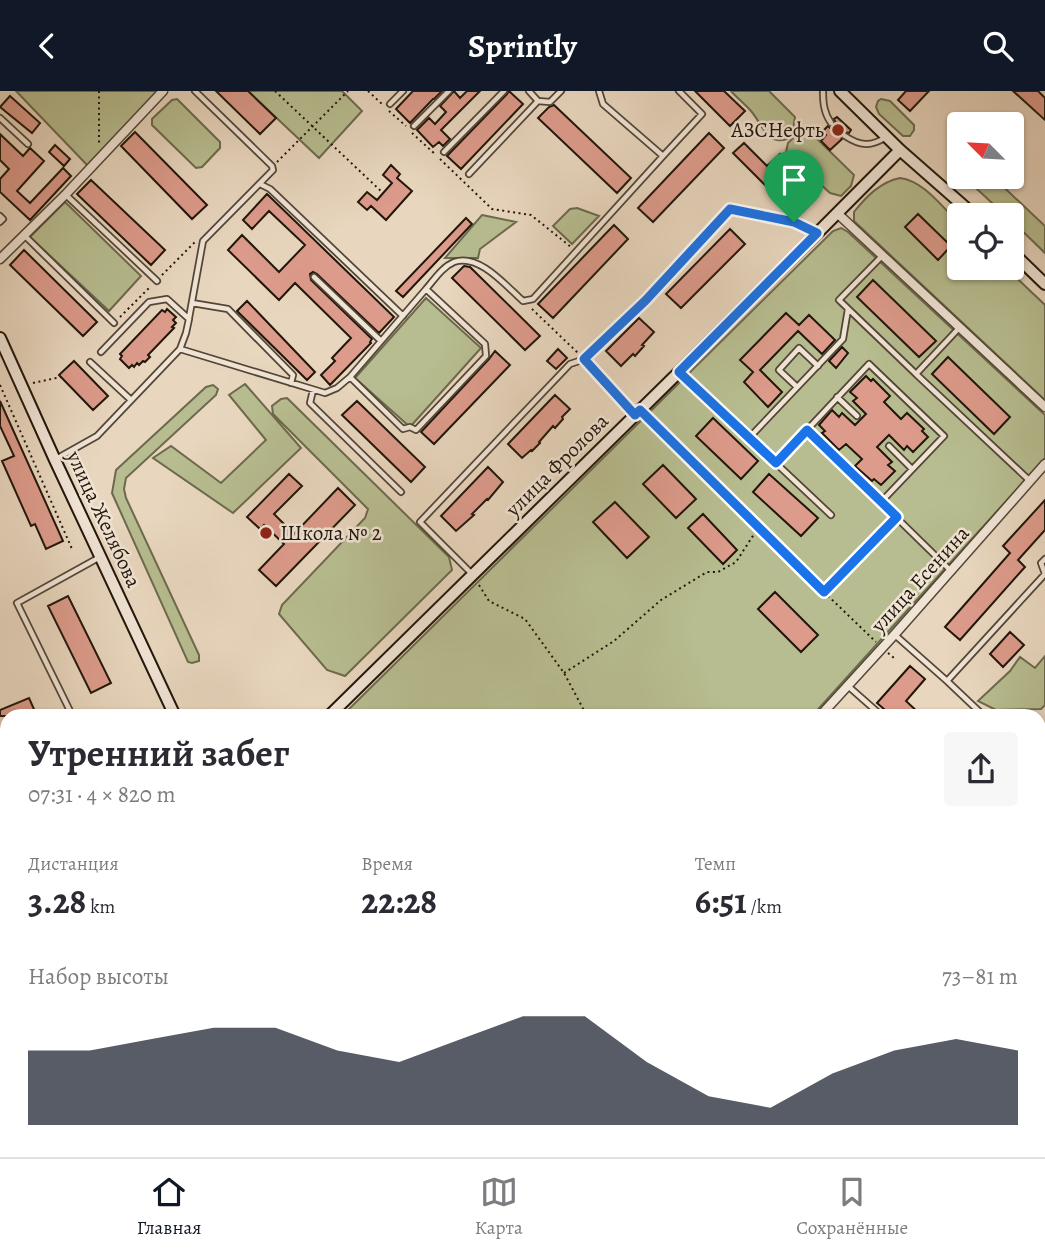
<!DOCTYPE html>
<html lang="ru">
<head>
<meta charset="utf-8">
<style>
  body { margin:0; font-family:Alegreya,serif; background:#f7f7f7; color:#2b2b33; height:100vh; display:flex; flex-direction:column; font-size:26px; white-space:nowrap }
  * { box-sizing:border-box; margin:0 }
  p { font-size:23px; color:#7c7c81 }
  .icon { flex:none; width:38px; height:38px; fill:none; stroke:currentColor; stroke-width:2; stroke-linecap:round; stroke-linejoin:round }
  .map { position:relative; flex:1; overflow:hidden }
  .drawer { position:absolute; left:0px; top:618px; width:1046px; height:450px; display:flex; flex-direction:column; background:#fff; border-radius:21px 21px 0 0; box-shadow:0 2px 5px #0004 }
  .drawer>* { flex:none }
  .needle { width:46px; rotate:294deg }
  .fabs { position:absolute; left:947px; top:21px; display:grid; gap:14px }
  .fabs a { display:grid; place-items:center; width:77px; height:77px; border-radius:7px; background:#fff; box-shadow:0 2px 5px #0004; font-size:35px }
  .pin { position:absolute; display:grid; place-items:center; width:60px; height:60px; color:#fff; margin:-72px -30px; border-radius:50% 50% 50% 0; rotate:-45deg; box-shadow:0 0 7px #0007 }
  .pin .icon { rotate:45deg }
  .round { display:grid; place-items:center; flex:none; width:74px; height:74px; border-radius:7px; background:#f7f7f7 }
  .summary { display:flex; align-items:center; justify-content:space-between; height:119px; padding:0 28px }
  h1 { font-size:38px; font-weight:700; line-height:52px }
  .metrics { display:grid; grid-template-columns:repeat(3,1fr); gap:10px; height:119px; padding:7px 28px }
  .metrics div { display:grid; align-content:center }
  .metrics b { font-size:35px; font-weight:700 }
  .metrics small { font-size:19px; font-weight:400 }
  .metrics p { font-size:19px }
  .chart { height:196px; padding:14px 28px }
  .chart p { display:flex; justify-content:space-between }
  .chart svg { width:100%; height:126px; margin-top:7px; fill:#111827; opacity:.7 }
  header { display:flex; justify-content:space-between; align-items:center; height:91px; padding:0 28px; background:#111827; color:#fff; font-size:32px; font-weight:700 }
  .dock { display:flex; justify-content:space-around; align-items:center; height:98px; border-top:2px solid #e1e1e2; background:#fff; font-size:19px; color:#7c7c81 }
  .dock a { display:grid; justify-items:center; gap:4px }
  .dock .selected { color:#111827 }
  .map>svg:first-child { display:block }
</style>
</head>
<body>
<header><svg class="icon" aria-label="back" viewBox="0 0 24 24"><path d="M15 5l-7 7 7 7"/></svg>Sprintly<svg class="icon" aria-label="search" viewBox="0 0 24 24"><circle cx="10" cy="10" r="6"/><path d="M15 15l6 6"/></svg></header>
<div class="map">
<svg width="1045" height="1066" viewBox="0 0 1045 1066">
  <rect width="100%" height="100%" fill="#e8d6be"/>
  <filter id="stains"><feTurbulence type="fractalNoise" baseFrequency=".00286" numOctaves="4"/><feColorMatrix values="0 0 0 0 .2 0 0 0 0 .09 0 0 0 0 .02 0 0 0 .5 -.17"/></filter>
  <radialGradient id="worn" r=".72"><stop offset=".6" stop-color="#630" stop-opacity="0"/><stop offset="1" stop-color="#630" stop-opacity=".3"/></radialGradient>
  <path fill="#b7bd90" stroke="#6c6a4d" stroke-width="2" d="M16 0H159L88 75Z
    M248 0H342L362 20 319 67Z
    M731 0H769L795 26 793 38 787 48C766 55 762 32 751 20 745 13 737 7 731 0Z
    M177 8 220 51V57L202 76 196 77 152 34V28L172 9Z
    M881 8 890 10 914 34V39L910 45H903L879 23 876 16 878 10Z
    M801 39 809 40 854 84 851 95 841 105 830 102 786 61 788 52Z
    M964 86H993L1045 135V162L1012 130V124H1005Z
    M900 87C924 90 942 116 959 132V177H1006L1045 214V309L854 130V121C866 106 880 91 900 87Z
    M65 111 141 185 109 220 30 146Z
    M577 117 599 125 572 153 553 135 570 118Z
    M482 124 516 131 480 158 478 167H445Z
    M841 137 848 141 1045 324V367L812 625H342L833 140Z
    M426 207 481 257 410 336 355 287Z
    M245 293 301 357 233 422 153 367 171 355 221 392 266 349 229 304Z
    M213 294 218 298 216 304 126 387 124 398 126 407 199 564V570L192 572 188 571 112 402 116 379 206 296Z
    M287 307 449 466 452 479 345 585 327 579 279 523 282 514 365 427 368 418 273 323 272 315 281 308Z
    M1045 565V614L1041 618 996 619 978 610 1010 580 1020 566 1035 577Z"/>
  <path fill="#dd9b8b" stroke="#21160a" stroke-width="2" d="M216 0H248L276 27 260 43Z
    M413 0H442L434 8H433L410 32 396 18Z
    M454 0 460 7 467 0H480L441 39 450 48 443 55 439 51 433 56 417 39 429 27 435 33 446 21 440 15Z
    M509 0 523 13 461 78 447 65 507 3Z
    M695 0H724L745 20 730 35Z
    M906 0H929L910 20 898 9Z
    M1013 0H1038L1045 7V29Z
    M10 5 40 32 32 42 0 16Z
    M554 14 631 87 617 102 538 27 549 16Z
    M837 26 851 39 849 42 842 41 840 44 842 48 830 59 821 50 826 44 822 41 828 35 830 37 834 36 836 33 834 28Z
    M135 41 207 114 192 128 121 55Z
    M709 42 724 57 653 131 638 117Z
    M0 43 23 65 30 57 44 70 17 100 30 112 63 77 71 85 30 129 0 101V88L9 78 0 69Z
    M744 52 767 75 780 63 813 96 806 103 803 100 787 116 733 62Z
    M55 54 70 68 64 75 49 61Z
    M391 74 400 83 397 87 412 100 386 129 371 115 367 119 358 111 367 101 377 109 392 92 383 84Z
    M91 89 165 159 151 174 77 103Z
    M267 103 394 226 379 242 317 183 313 181 310 183 311 189 372 248 370 251 371 252 330 294 321 284 335 270 332 267 351 247 295 192 279 209 228 159 242 144 279 181 305 154 269 120 252 138 243 129Z
    M918 123 951 155 938 169 905 136Z
    M466 127 472 133 403 206 396 200Z
    M614 134 628 148 553 227 538 213Z
    M730 138 745 153 681 217 666 203Z
    M24 159 97 231 83 245 10 174Z
    M464 175 470 176 540 245 525 259 452 187Z
    M873 189 936 250 919 266 857 206Z
    M247 210 315 281 307 289 237 220Z
    M167 218 176 226 173 229 176 232 172 236 174 237 148 264 150 266 145 271 143 270 139 274 137 272 134 276 132 274 129 277 120 268 122 265 120 263 162 219 165 221Z
    M786 222 799 234 809 224 835 249 822 263 798 240 760 279 782 301 768 316 744 291 753 281 740 269Z
    M639 227 654 241 642 254 644 255 635 265 633 263 621 275 606 260Z
    M842 256 848 262 836 277 829 270Z
    M558 258 567 267 556 278 547 270Z
    M495 260 510 274 434 353 421 341 489 268Z
    M948 266 1010 326 994 343 932 283Z
    M74 270 108 305 93 319 59 284Z
    M866 285 871 290 873 288 890 305 884 311 901 328 907 322 924 338 922 340 928 346 913 361 907 355 904 359 889 344 877 356 892 371 888 374 895 380 881 394 874 388 872 390 855 375 862 368 846 353 839 359 822 342 825 340 819 334 832 319 839 326 842 322 855 334 866 323 853 310 857 307 850 301Z
    M555 304 570 318 562 326 563 328 555 337 553 335 539 351 540 352 532 360 531 359 522 367 508 353Z
    M0 310 63 450 46 458 35 433 31 435 2 370 14 365 0 335Z
    M357 310 425 376 411 391 342 324Z
    M713 327 758 370 741 388 696 345Z
    M663 374 696 408 676 427 643 393Z
    M488 376 503 391 488 409 487 408 472 423 474 424 456 440 441 425Z
    M289 383 302 395 274 423 294 443 338 397 355 414 276 495 259 479 284 453 264 434 260 438 247 426Z
    M769 383 818 427 801 445 753 401Z
    M1045 409V439L1018 469 1025 476 960 549 945 536 1010 462 1003 455Z
    M615 411 649 446 627 467 593 431Z
    M703 423 737 459 723 473 688 437Z
    M775 501 818 544 801 561 758 518Z
    M68 505 111 592 91 602 48 515Z
    M1010 541 1024 554 1003 576 990 563Z
    M910 575 925 588 906 610 922 625H892L877 612Z
    M29 607 37 625H0V619Z"/>
  <g fill="none" stroke-linecap="round" stroke-linejoin="round">
    <g stroke="#534637" stroke-width="8">
      <path id="lane" d="M529 0 538 10 550 11 561 0
        M823 0C823 12 824 22 831 32
        M390 13 403 0
        M0 27 28 53
        M414 35 449 0
        M845 45C860 55 871 56 886 46
        M444 61 504 0
        M663 65 702 23 679 0
        M469 83 538 10
        M260 93 270 98 403 225
        M66 104 157 190
        M0 125 3 128 0 131
        M25 145 114 232
        M882 165 839 209 916 283 960 236
        M314 186 381 250
        M192 212 228 218 293 284 291 292
        M189 227 203 150 273 79 272 75 195 0
        M180 258 325 302 337 297 350 286 403 338 410 336 416 339 486 265 485 253 426 198C434 189 442 176 454 171 479 162 506 195 523 210L533 208 663 65 603 13 599 0
        M585 268 646 209 730 118 794 131 815 140
        M90 271 131 309
        M679 281 831 424
        M916 283 1030 390
        M350 286 426 198
        M797 296 779 279 799 257 818 275
        M313 299 310 312 401 401
        M837 306 857 325
        M807 339 950 479
        M749 347 843 248 848 218
        M889 355 912 378
        M56 368 97 345 180 258 186 242 189 228 167 208 149 211 101 261
        M776 372 869 273 944 345 881 411
        M1045 468 1041 472 1045 483
        M473 484 420 431 570 273 585 268 634 323
        M895 544 947 590 1045 483
        M947 590 984 625
        M848 595 882 625
        M70 620 17 512 100 466
        M1040 676 1045 682
        M0 683 7 680
        M0 849 7 846
        M702 1060 708 1066
        M842 1060 848 1066
        M412 1066 416 1060"/>
    </g>
    <g stroke="#534637" stroke-width="11">
      <path id="street" d="M837 122 1045 316
        M0 168 66 103 163 0
        M820 625 895 543 1045 373
        M565 1060 570 1066"/>
    </g>
    <g stroke="#21160a" stroke-width="14">
      <path id="secondary" d="M840 0 900 59 974 124
        M1012 161 1045 193
        M0 247 55 369 175 625
        M329 625 679 281 900 59
        M0 933 7 927"/>
    </g>
    <path stroke="#21160a" stroke-width="2" stroke-dasharray="2 3.5" stroke-linecap="butt" d="M99 0V55
      M275 0 383 102
      M368 0 383 14
      M389 20 406 35
      M412 42 436 64
      M440 68 492 118 531 124 571 156
      M277 71 348 0
      M162 184 195 151
      M532 218 578 262
      M120 226 151 195
      M33 292 61 286
      M0 294 72 458
      M648 327 824 501 876 551
      M479 494 489 510 525 528 564 582 587 625
      M824 501 891 432
      M888 562 894 567
      M564 582 614 550 661 509 707 481H718L736 471 758 437
      M1040 967 1045 969"/>
    <use href="#lane" stroke="#f0e4d5" stroke-width="4.5"/>
    <use href="#street" stroke="#f0e4d5" stroke-width="8"/>
    <use href="#secondary" stroke="#f0e4d5" stroke-width="10"/>
  </g>
  <g fill="none" stroke-linecap="round" stroke-linejoin="round">
    <g stroke="#fff" stroke-width="14">
      <path id="route" d="M730 118 794 131 817 142 679 281 776 372 807 339 897 426 824 501 640 319 635 324 584 268 646 209Z"/>
    </g>
    <use href="#route" stroke="#1a73e8" stroke-width="9"/>
  </g>
  <g fill="#8f2418" stroke="#f0e4d5" stroke-width="2.5">
    <circle cx="838" cy="39" r="7"/>
    <circle cx="266" cy="442" r="7"/>
  </g>
  <g text-anchor="middle" dominant-baseline="central" stroke-width="5" stroke-linejoin="round" paint-order="stroke">
    <g font-size="21" fill="#21160a" stroke="#f0e4d5" text-anchor="end">
      <text x="824" y="39">АЗСНефть</text>
      <text x="280" y="442" text-anchor="start">Школа № 2</text>
    </g>
    <g font-size="21" fill="#21160a" stroke="#f0e4d5">
      <text transform="translate(557 374) rotate(-45)">улица Фролова</text>
      <text transform="translate(104 428) rotate(65)">улица Желябова</text>
      <text transform="translate(920 488) rotate(-48)">улица Есенина</text>
    </g>
  </g>
  <rect width="100%" height="100%" filter="url(#stains)"/>
  <rect width="100%" height="100%" fill="url(#worn)"/>
</svg>
<div class="fabs">
<a><svg class="needle" viewBox="-14 -14 28 28"><path d="M0-13l5 13h-10z" fill="#e53935"/><path d="M0 13l5-13h-10z" fill="#7c7c81"/></svg></a>
<a><svg class="icon" aria-label="locate" viewBox="0 0 24 24"><circle cx="12" cy="12" r="6"/><path d="M12 2v4M12 18v4M2 12h4M18 12h4"/></svg></a>
</div>
<div class="pin" style="left:794px;top:131px;background:#1e9e55"><svg class="icon" aria-label="arrive" viewBox="0 0 24 24"><path d="M6 21V4h12l-3 4 3 4H6"/></svg></div>
<section class="drawer">
<div class="summary"><div><h1>Утренний забег</h1><p>07:31 · 4 × 820 m</p></div><a class="round"><svg class="icon" aria-label="share" viewBox="0 0 24 24"><path d="M12 15V3M7 8l5-5 5 5M5 13v7h14v-7"/></svg></a></div>
<div class="metrics">
<div><p>Дистанция</p><b>3.28<small> km</small></b></div>
<div><p>Время</p><b>22:28</b></div>
<div><p>Темп</p><b>6:51<small> /km</small></b></div>
</div>
<div class="chart"><p><span>Набор высоты</span>73–81 m</p>
<svg viewBox="0 0 160 44" preserveAspectRatio="none"><path d="M0 44V18L10 18L20 14L30 10L40 10L50 18L60 22L70 14L80 6L90 6L100 22L110 34L120 38L130 26L140 18L150 14L160 18V44z"/></svg>
</div>
</section>
</div>
<nav class="dock">
<a class="selected"><svg class="icon" aria-label="home" viewBox="0 0 24 24"><path d="M3 11l9-7 9 7M6 9v11h12V9"/></svg>Главная</a>
<a><svg class="icon" aria-label="map" viewBox="0 0 24 24"><path d="M3 6l6-2 6 2 6-2v14l-6 2-6-2-6 2zM9 4v14M15 6v14"/></svg>Карта</a>
<a><svg class="icon" aria-label="saved" viewBox="0 0 24 24"><path d="M7 4h10v16l-5-4-5 4z"/></svg>Сохранённые</a>
</nav>
</body>
</html>
